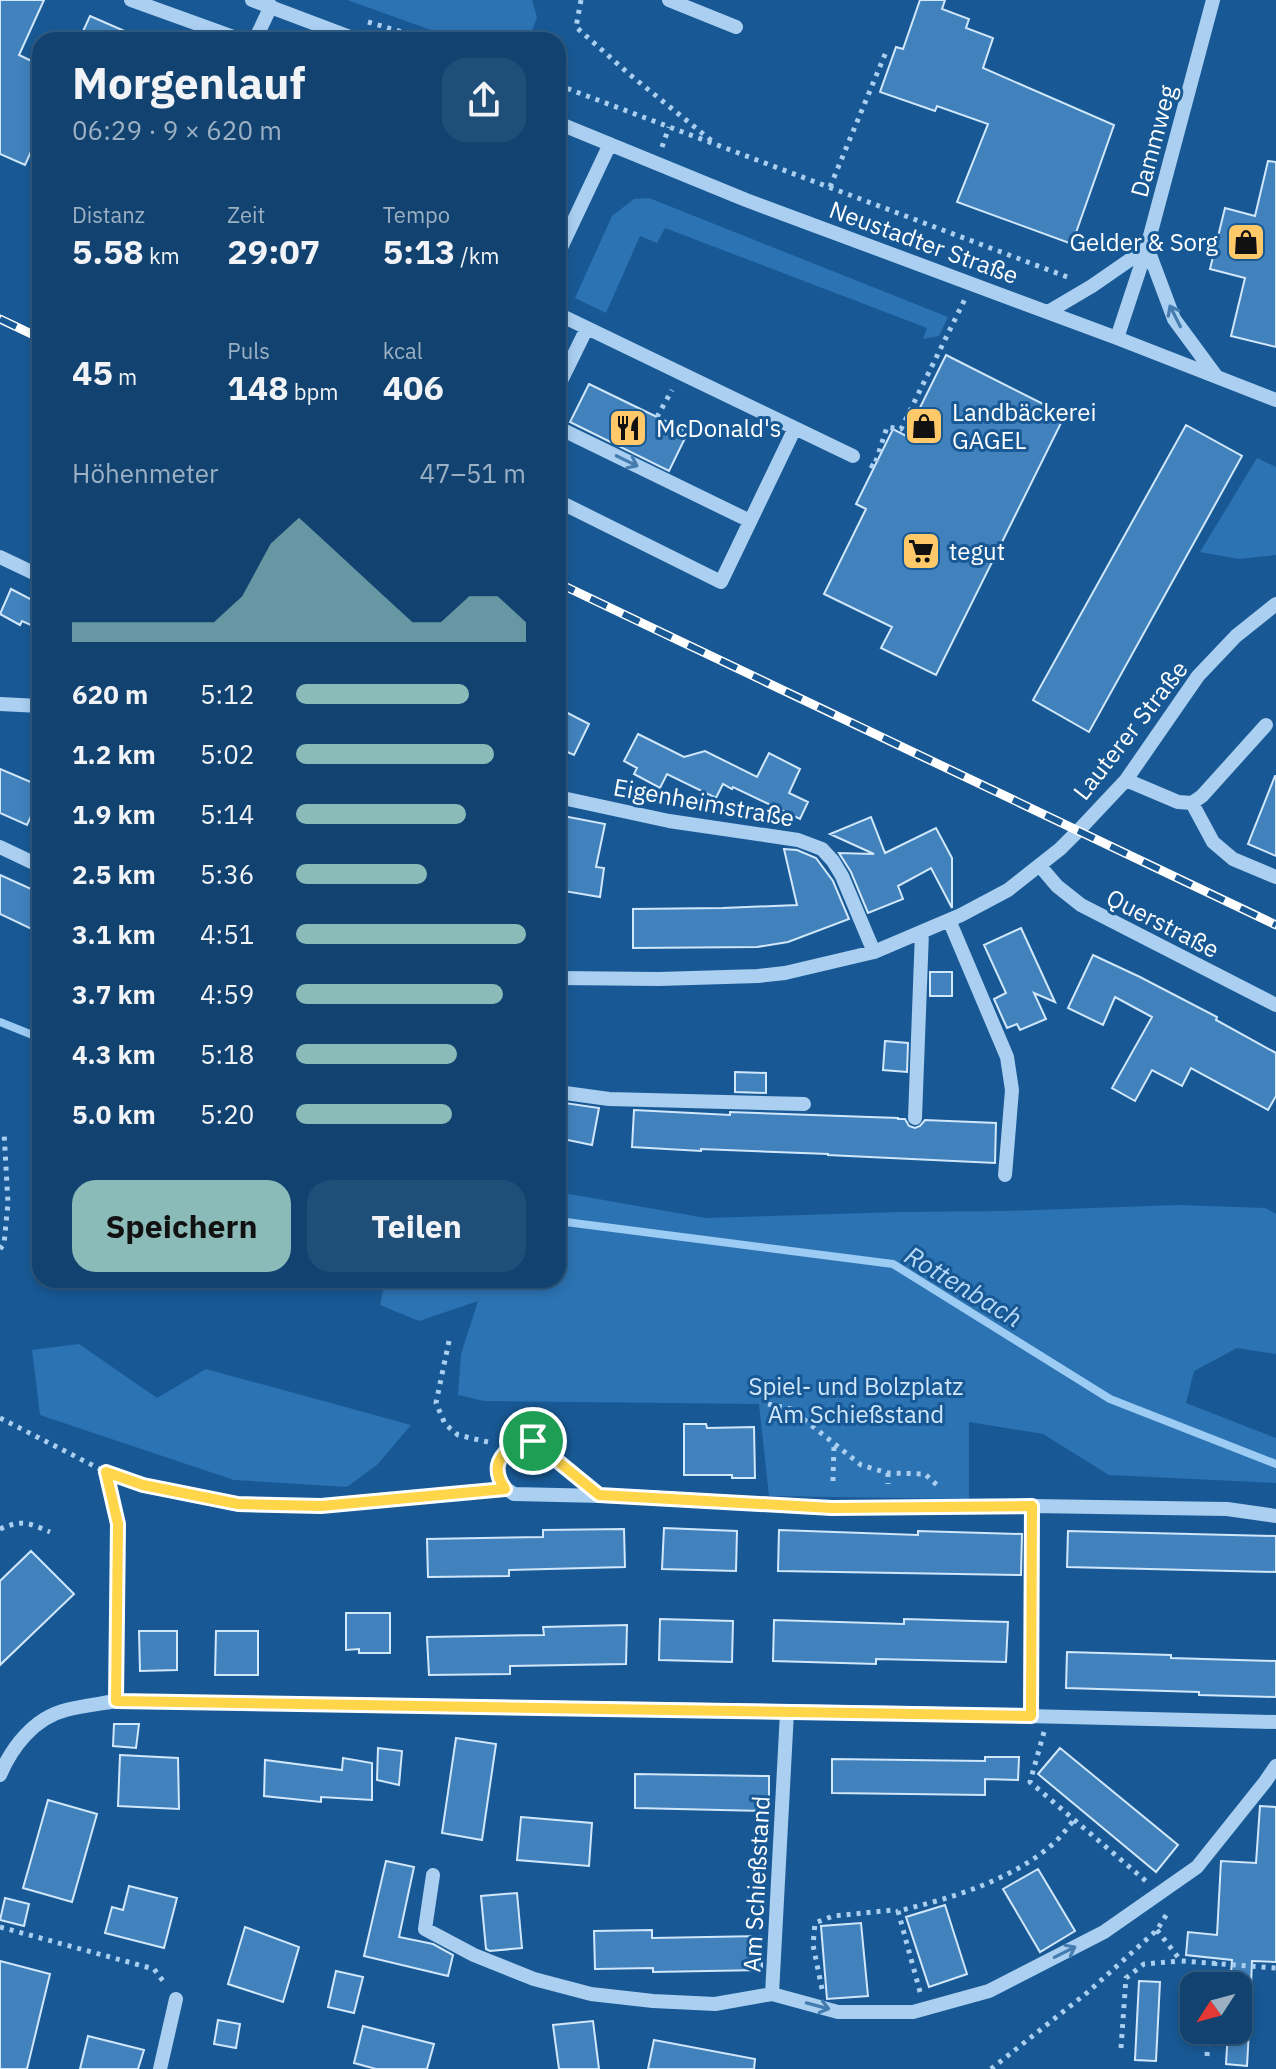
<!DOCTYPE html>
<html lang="de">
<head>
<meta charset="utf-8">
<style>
  body { margin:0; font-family:"IBM Plex Sans",sans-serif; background:#1f4e78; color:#f1f3f6; height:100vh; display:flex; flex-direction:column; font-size:30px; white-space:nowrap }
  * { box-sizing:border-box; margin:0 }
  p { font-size:26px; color:#9cb0c3 }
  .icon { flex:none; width:44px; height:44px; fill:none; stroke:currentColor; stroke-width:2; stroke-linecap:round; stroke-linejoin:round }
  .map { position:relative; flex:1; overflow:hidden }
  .panel { position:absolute; left:32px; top:32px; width:534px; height:1256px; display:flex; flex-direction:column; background:#124370; border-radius:24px; box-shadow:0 4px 12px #0003,0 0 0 2px #315c83 }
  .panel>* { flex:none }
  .needle { width:52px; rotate:234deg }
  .buttons { position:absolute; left:1180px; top:1972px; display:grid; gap:16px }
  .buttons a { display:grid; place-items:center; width:72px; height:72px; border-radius:16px; background:#124370; box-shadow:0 4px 12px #0003,0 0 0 2px #315c83; font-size:40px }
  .pin { position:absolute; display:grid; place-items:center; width:68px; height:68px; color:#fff; margin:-34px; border:4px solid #fff; border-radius:50%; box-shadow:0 2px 8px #0007 }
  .round { display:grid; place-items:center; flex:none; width:84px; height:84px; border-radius:24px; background:#1f4e78 }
  .head { display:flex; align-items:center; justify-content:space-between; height:136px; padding:0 40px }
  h1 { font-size:44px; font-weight:700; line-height:60px }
  .figures { display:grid; grid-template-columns:repeat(3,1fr); gap:12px; height:136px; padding:8px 40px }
  .figures div { display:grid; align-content:center }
  .figures b { font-size:34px; font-weight:700 }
  .figures small { font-size:22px; font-weight:400 }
  .figures p { font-size:22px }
  .chart { height:224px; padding:16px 40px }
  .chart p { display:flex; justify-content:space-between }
  .chart svg { width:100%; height:144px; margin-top:8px; fill:#8bbbb9; opacity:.7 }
  .action { display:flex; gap:16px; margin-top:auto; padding:16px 40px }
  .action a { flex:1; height:92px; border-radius:24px; background:#8bbbb9; color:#111; font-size:32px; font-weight:700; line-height:92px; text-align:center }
  .action a+a { background:#1f4e78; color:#f1f3f6 }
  ul { padding:0 40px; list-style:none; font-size:26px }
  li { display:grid; grid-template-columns:128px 96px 1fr; align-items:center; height:60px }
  li i { height:20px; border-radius:10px; background:#8bbbb9 }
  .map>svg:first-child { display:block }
</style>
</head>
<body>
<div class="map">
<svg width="1276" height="2069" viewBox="0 0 1276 2069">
  <rect width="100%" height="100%" fill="#185995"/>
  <path fill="#2c73b3" d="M347 0H532L537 17 529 40H459Z
    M649 198 948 317 939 336 923 339 927 328 665 228 657 243 640 236 606 313 575 298 612 216 634 199Z
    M1257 458 1276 467V555L1239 559 1200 552Z
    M558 1192 706 1218 900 1212 1006 1211 1178 1205 1265 1208 1276 1214V1354L1237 1348 1194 1371 1186 1403 1276 1438V1483L1109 1475 1043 1434 969 1422V1499L769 1496 759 1404 484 1401 458 1395 461 1354 478 1301 419 1321 380 1305 385 1280H558Z
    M79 1344 157 1398 206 1369 411 1425 378 1464 347 1487 234 1480 40 1415 32 1350Z"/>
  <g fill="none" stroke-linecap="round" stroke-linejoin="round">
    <path stroke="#9ccbf3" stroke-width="8" d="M0 1022 40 1038
      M558 1221 893 1264 1110 1399 1276 1464"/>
  </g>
  <path fill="#4182bc" stroke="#d1e7fb" stroke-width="2" d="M0 0H44L19 55 40 65V132L25 165 0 154Z
    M920 0H945L942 9 969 19 966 28 993 38 983 68 1114 125 1072 244 957 202 988 124 937 106 935 111 880 92 896 47 903 49Z
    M90 16 145 40H79Z
    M1268 161 1276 162V347L1231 336 1245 278 1210 269 1225 208 1255 216Z
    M946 355 1065 415 936 675 881 648 892 627 824 594 866 509 856 504 893 429 906 436Z
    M589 384 688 432 669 471 570 422Z
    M1186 425 1242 456 1089 732 1033 700Z
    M11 589 40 604V629L22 621 20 625 0 614Z
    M558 708 589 724 574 755 558 748Z
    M638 734 684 757 705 751 757 777 769 753 800 769 789 793 808 802 800 819 733 787 732 789 723 784 716 798 667 774 660 788 634 774 637 768 624 761Z
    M0 769 40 786V818L32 814 27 825 0 813Z
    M1275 776H1276V856L1248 844Z
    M558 815 605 824 596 867 604 868 600 897 558 890Z
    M871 817 885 853 936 828 952 858V908L931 868 898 886 903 899 868 913 851 872 839 853 874 854 830 834Z
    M784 849 797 850 816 858 833 881 849 919 788 942 757 947 633 948V909L723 908 797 905Z
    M0 875 40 893V933L0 914Z
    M1021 928 1055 1002 1034 993 1046 1019 1020 1030 1017 1024 1007 1028 994 999 1006 993 984 945Z
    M1093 955 1140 977 1217 1017 1216 1020 1276 1053V1096L1268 1110 1191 1068 1182 1086 1152 1070 1135 1101 1112 1088 1152 1017 1115 997 1103 1025 1068 1008Z
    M930 972H952V996H930Z
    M885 1041 908 1043 907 1072 883 1070Z
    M735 1072 766 1073V1093L735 1092Z
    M558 1102 599 1108 592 1145 558 1138Z
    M634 1110 730 1115V1112L898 1118V1119H905L909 1126 915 1128 920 1126 925 1120 996 1123 995 1163 828 1155V1154L701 1149V1151L632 1147Z
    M684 1424H706L707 1428 754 1427 755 1478H732V1475H684Z
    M664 1528 737 1531 736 1571 662 1569Z
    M624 1529 625 1567 509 1570V1576L428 1577 427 1539 543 1537V1530Z
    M779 1530 918 1535V1531L1022 1534 1021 1575 778 1571Z
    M1068 1531 1276 1536V1572L1067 1567Z
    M31 1551 74 1594 0 1665V1581Z
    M346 1613H390V1653H359V1649L346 1650Z
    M660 1619 733 1621 732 1662 659 1660Z
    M904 1619 1008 1622 1006 1662 876 1659V1664L773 1661 774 1620 904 1624Z
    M627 1625 626 1664 510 1666V1674L429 1675 427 1637 544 1635 543 1627Z
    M139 1631H177V1670L140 1671Z
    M216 1631H258V1675H215Z
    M1067 1652 1171 1655V1658L1276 1661V1697L1199 1695V1692L1066 1688Z
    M114 1724H139L136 1748 113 1746Z
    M456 1738 496 1744 482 1840 442 1833Z
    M378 1748 402 1751 399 1785 377 1780Z
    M1060 1748 1178 1845 1156 1872 1038 1774Z
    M120 1755 178 1758 179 1809 118 1806Z
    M985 1757H1019L1018 1780 985 1779V1795L832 1793V1759L985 1761Z
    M343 1758 372 1763V1800L321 1797V1802L264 1796 265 1760 342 1770Z
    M635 1774 769 1776V1811L635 1808Z
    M48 1800 97 1814 72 1902 23 1888Z
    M1260 1806 1276 1807V1962L1252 1961 1251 1986H1230L1232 1960 1186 1955 1188 1932 1217 1935 1221 1861 1256 1863Z
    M521 1817 592 1823 589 1866 517 1860Z
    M386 1861 414 1867 399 1937 433 1944 453 1955 448 1976 364 1956Z
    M1038 1869 1075 1931 1040 1952 1003 1889Z
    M129 1886 177 1898 164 1948 105 1933 112 1907 123 1910Z
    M517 1893 522 1948 490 1951 486 1949 481 1896Z
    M5 1898 29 1904 24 1926 0 1920Z
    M945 1905 967 1974 929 1987 906 1917Z
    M861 1923 868 1996 827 1999 821 1926Z
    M245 1927 299 1947 283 2002 228 1984Z
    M652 1930V1938L761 1936 762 1970 653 1972V1968L595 1969 594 1931Z
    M0 1961 50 1974 27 2069H0Z
    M336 1971 363 1977 354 2013 328 2007Z
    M1139 1981 1160 1982 1156 2061 1135 2060Z
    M218 2020 240 2024 236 2048 214 2044Z
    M593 2021 599 2069H559L553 2025Z
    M363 2026 434 2044 427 2069H376L354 2063Z
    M1228 2030H1249L1247 2066 1226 2064Z
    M88 2036 144 2050 138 2069H80Z
    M654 2040 755 2059 754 2069H648Z"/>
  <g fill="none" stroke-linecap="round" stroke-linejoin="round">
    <path stroke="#aacff0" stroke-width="5" stroke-dasharray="4 6" stroke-linecap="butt" d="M581 0 576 27 629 74 712 141
      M368 22 429 40
      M558 85 1070 278
      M662 147 669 127
      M830 187 886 52
      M657 417 672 390
      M870 465 874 467 887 427 901 429 965 299
      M0 1249 4 1244 8 1203 4 1132
      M449 1341 436 1403 445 1424 458 1435 488 1442
      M768 1404 791 1409 861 1465 888 1473 925 1474 940 1488
      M0 1418 106 1472 143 1485 238 1504 321 1506 485 1492
      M106 1473 118 1524 116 1682
      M888 1473V1484
      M833 1481 834 1443
      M0 1529C22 1519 29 1523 50 1532
      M1031 1697 1032 1523
      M1044 1732 1030 1782 1147 1882
      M0 1927 154 1969 166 1985
      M1157 1930 1181 1961 1276 1968
      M1214 1986 1215 1958
      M822 1989 813 1945 815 1923 833 1916 893 1910
      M920 1992 898 1911C952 1898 1010 1881 1053 1844 1061 1837 1067 1828 1074 1820
      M1121 2048 1126 1978 1144 1964 1181 1961
      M1207 2056 1209 2030
      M991 2069 1088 1992 1157 1930 1168 1912"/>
    <path stroke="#aacff0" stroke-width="14" d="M131 0 242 40
      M252 0 358 40
      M669 0 736 27
      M255 40 271 6
      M558 123 746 200 1117 338 1276 400
      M1147 247 1174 319 1216 376
      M558 254 610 144
      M1048 312 1092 286 1147 248
      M558 314 853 456
      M1117 338 1147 247 1213 0
      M558 387 587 328
      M558 425 561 429 750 521
      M558 501 721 582 795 428
      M0 557 40 576
      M0 704 40 706
      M1126 780 1178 802 1192 803 1202 796 1266 725
      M558 797 669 821 798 840 822 849 833 861 842 876 874 952
      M1192 803 1213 842 1233 859 1276 877
      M0 847 40 866
      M1040 866 1057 886 1081 905 1276 1005
      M949 920 1007 1057 1012 1090 1005 1175
      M558 978 659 979 758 976 785 973 874 952 961 915 1008 890 1060 849 1079 830 1126 780 1198 676 1236 636 1276 604
      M558 1092 609 1099 804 1104
      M915 1118 922 932
      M599 1495 533 1441C529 1441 525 1440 520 1441 514 1443 509 1448 505 1452 491 1468 497 1485 514 1494L646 1497 832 1508 1032 1506 1227 1509 1276 1516
      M787 1712 772 1994 838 2012H913L989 1991 1104 1932 1197 1867 1265 1782 1276 1766
      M0 1775C12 1747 34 1718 66 1710 82 1706 99 1704 116 1701L908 1713 1276 1722
      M433 1875 425 1929 474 1955 534 1979 591 1994 653 2001 715 2004 772 1994
      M160 2069 176 1999"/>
    <g stroke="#fff" stroke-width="9">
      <path id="rail" d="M0 319 40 338
        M558 583 1276 925"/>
    </g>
    <use href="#rail" stroke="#185995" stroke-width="6" stroke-dasharray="18" stroke-linecap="butt"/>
  </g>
  <defs><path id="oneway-shaft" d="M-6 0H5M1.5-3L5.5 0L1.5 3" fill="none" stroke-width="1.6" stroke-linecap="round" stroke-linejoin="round" transform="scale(2)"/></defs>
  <g stroke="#447cb0">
    <use href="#oneway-shaft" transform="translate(1175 316) rotate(-117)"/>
    <use href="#oneway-shaft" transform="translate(627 461) rotate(26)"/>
    <use href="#oneway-shaft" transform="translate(1065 1952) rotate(-27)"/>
    <use href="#oneway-shaft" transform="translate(818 2006) rotate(15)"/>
  </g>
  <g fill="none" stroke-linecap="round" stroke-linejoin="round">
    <g stroke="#fff" stroke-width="16">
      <path id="route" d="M520 1441H533L599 1495 832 1508 1032 1506 1031 1716 116 1701 118 1524 106 1472 143 1485 238 1504 321 1506 505 1489C490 1467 499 1454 520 1441Z"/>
    </g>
    <use href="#route" stroke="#ffd54a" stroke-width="10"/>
  </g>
  <defs>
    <g id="shop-square" transform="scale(2)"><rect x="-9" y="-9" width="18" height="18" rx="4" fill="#ffc869" stroke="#185995"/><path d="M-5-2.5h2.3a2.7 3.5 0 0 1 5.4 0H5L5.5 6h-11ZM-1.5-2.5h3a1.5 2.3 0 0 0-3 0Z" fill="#111"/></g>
    <g id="restaurant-square" transform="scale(2)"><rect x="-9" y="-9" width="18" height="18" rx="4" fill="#ffc869" stroke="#185995"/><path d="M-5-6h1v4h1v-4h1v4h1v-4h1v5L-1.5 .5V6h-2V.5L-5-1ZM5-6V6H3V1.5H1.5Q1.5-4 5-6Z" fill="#111"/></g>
    <g id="supermarket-square" transform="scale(2)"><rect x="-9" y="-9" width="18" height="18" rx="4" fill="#ffc869" stroke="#185995"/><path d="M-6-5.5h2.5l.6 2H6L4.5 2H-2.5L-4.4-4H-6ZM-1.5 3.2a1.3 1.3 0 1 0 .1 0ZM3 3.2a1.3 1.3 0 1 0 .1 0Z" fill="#111"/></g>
  </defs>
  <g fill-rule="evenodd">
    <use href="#shop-square" x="1246" y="242"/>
    <use href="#shop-square" x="924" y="426"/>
    <use href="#restaurant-square" x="628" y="428"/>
    <use href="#supermarket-square" x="921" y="551"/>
  </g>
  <g text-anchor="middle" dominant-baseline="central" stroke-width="6" stroke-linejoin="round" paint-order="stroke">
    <g font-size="24" fill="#fff" stroke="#185995">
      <text transform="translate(1153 141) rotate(-75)">Dammweg</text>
      <text transform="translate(924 242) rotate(20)">Neustadter Straße</text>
      <text transform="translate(1130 730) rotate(-52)">Lauterer Straße</text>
      <text transform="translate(704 802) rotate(10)">Eigenheimstraße</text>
      <text transform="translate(1163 923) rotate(27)">Querstraße</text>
      <text transform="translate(756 1884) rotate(-87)">Am Schießstand</text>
    </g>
    <g font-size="24" fill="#fff" stroke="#185995" text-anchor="start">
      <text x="1218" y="242" text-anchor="end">Gelder &amp; Sorg</text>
      <text x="952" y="412">Landbäckerei<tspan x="952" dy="28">GAGEL</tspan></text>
      <text x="656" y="428">McDonald's</text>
      <text x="949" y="551">tegut</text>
    </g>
    <g font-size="24" fill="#d1e7fb" stroke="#185995">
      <text x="856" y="1386">Spiel- und Bolzplatz<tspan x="856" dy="28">Am Schießstand</tspan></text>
    </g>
    <g font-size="26" font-style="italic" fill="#b6d9f7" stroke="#185995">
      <text transform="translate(964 1286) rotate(31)">Rottenbach</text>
    </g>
  </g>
</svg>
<div class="buttons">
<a><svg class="needle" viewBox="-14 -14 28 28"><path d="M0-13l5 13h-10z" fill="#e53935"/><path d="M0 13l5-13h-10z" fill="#9cb0c3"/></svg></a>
</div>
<div class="pin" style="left:533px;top:1441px;background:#1e9e55"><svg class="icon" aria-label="arrive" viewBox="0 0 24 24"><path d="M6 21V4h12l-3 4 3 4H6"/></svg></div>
<section class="panel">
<div class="head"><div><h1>Morgenlauf</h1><p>06:29 · 9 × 620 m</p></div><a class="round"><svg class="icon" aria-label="share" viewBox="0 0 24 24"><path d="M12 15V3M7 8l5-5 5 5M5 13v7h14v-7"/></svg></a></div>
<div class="figures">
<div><p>Distanz</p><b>5.58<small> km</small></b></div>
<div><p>Zeit</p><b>29:07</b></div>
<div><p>Tempo</p><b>5:13<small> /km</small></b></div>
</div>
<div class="figures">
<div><b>45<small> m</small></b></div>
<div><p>Puls</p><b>148<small> bpm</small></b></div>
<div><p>kcal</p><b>406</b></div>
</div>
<div class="chart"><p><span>Höhenmeter</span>47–51 m</p>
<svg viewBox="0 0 160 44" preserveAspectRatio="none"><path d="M0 44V38L10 38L20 38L30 38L40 38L50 38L60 30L70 14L80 6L90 14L100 22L110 30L120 38L130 38L140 30L150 30L160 38V44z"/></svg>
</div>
<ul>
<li><b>620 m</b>5:12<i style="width:75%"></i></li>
<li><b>1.2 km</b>5:02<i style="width:86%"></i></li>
<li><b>1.9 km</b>5:14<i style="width:74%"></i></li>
<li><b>2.5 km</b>5:36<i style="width:57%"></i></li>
<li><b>3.1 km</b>4:51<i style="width:100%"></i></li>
<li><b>3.7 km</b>4:59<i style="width:90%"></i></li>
<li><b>4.3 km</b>5:18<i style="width:70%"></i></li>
<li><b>5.0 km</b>5:20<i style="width:68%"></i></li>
</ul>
<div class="action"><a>Speichern</a><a>Teilen</a></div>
</section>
</div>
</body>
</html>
